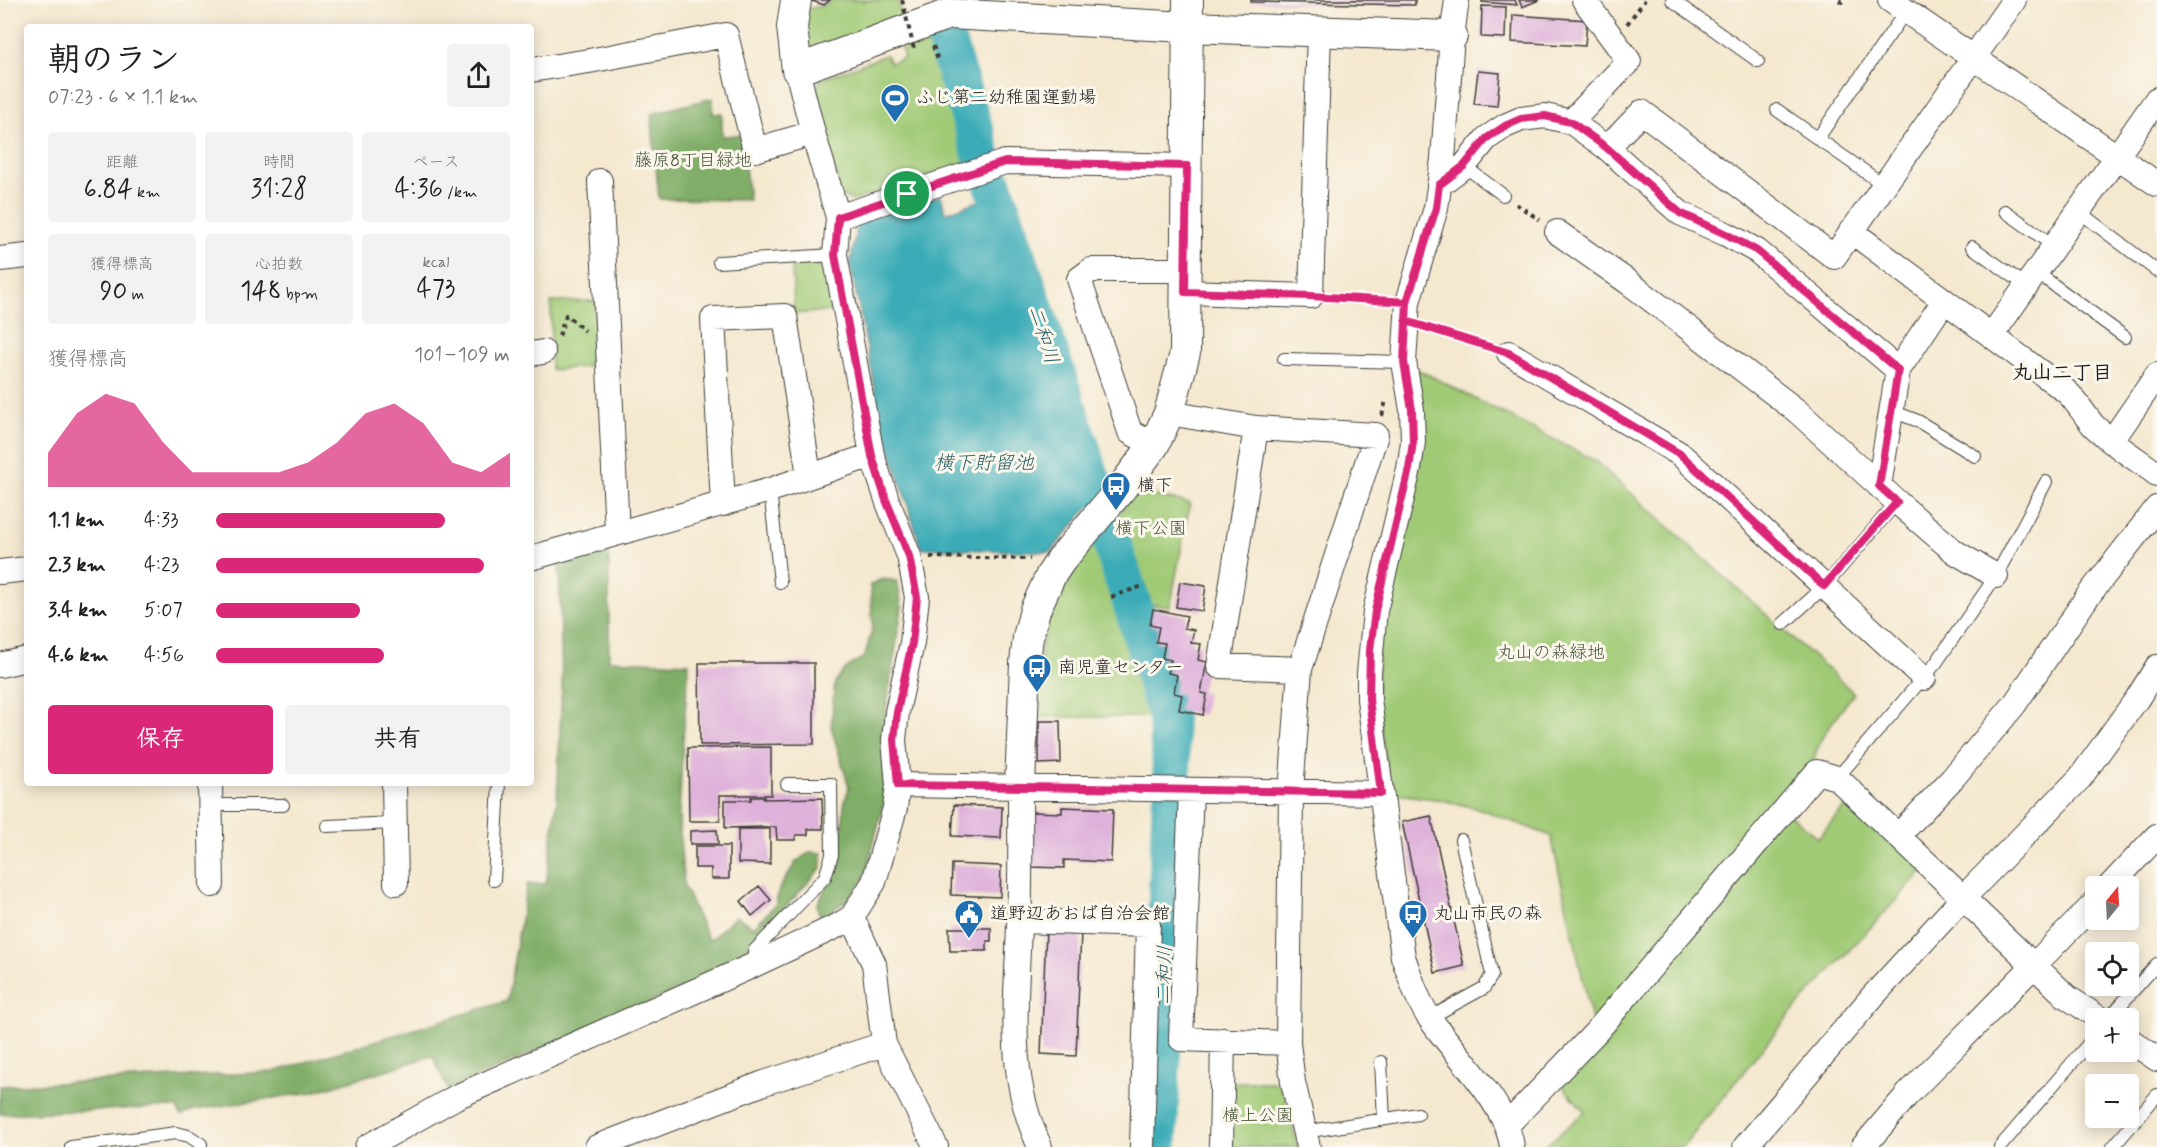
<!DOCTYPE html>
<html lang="ja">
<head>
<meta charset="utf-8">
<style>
  body { margin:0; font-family:Mynerve,"Klee One",sans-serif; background:#f2f2f2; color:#222; height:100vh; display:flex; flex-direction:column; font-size:22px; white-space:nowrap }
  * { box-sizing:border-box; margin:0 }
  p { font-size:20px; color:#767676 }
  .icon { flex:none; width:33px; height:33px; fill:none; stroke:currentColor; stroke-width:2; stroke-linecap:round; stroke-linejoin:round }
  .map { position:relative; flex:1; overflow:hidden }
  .details { position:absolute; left:24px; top:24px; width:510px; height:762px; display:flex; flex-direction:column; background:#fff; border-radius:6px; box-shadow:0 3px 15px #0003 }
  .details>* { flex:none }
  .needle { width:39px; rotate:18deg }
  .controls { position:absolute; left:2085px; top:876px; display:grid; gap:12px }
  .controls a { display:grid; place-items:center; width:54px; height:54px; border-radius:6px; background:#fff; box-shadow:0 3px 15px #0003; font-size:30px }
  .pin { position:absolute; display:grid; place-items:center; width:51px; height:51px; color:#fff; margin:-26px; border:3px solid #fff; border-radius:50%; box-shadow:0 2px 6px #0007 }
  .round { display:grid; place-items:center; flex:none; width:63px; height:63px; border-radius:6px; background:#f2f2f2 }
  .headline { display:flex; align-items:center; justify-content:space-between; height:102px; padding:0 24px }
  h1 { font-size:33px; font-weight:600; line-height:45px }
  .metrics { display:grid; grid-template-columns:repeat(3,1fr); gap:9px; height:102px; padding:6px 24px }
  .metrics div { display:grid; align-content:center; border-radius:6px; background:#f2f2f2; text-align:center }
  .metrics b { font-size:26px; font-weight:600 }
  .metrics small { font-size:16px; font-weight:400 }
  .metrics p { font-size:16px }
  .chart { height:168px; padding:12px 24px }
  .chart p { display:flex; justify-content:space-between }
  .chart svg { width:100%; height:108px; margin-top:6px; fill:#db2777; opacity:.7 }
  .action { display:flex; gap:12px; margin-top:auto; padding:12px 24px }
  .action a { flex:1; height:69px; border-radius:6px; background:#db2777; color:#fff; font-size:24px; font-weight:600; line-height:69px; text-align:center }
  .action a+a { background:#f2f2f2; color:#222 }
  ul { padding:0 24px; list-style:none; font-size:20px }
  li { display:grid; grid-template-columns:96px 72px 1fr; align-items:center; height:45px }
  li i { height:15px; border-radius:8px; background:#db2777 }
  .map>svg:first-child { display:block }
</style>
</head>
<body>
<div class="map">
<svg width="2157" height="1147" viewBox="0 0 2157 1147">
  <rect width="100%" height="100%" fill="#fbf7ec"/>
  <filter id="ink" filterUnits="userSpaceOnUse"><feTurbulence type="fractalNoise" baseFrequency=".0167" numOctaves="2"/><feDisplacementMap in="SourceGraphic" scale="12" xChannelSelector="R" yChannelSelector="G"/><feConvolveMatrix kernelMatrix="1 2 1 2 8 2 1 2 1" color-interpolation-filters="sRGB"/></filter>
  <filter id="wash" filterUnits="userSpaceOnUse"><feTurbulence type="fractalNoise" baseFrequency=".008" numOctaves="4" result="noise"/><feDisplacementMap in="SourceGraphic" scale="24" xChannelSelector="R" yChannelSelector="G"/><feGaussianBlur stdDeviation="1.35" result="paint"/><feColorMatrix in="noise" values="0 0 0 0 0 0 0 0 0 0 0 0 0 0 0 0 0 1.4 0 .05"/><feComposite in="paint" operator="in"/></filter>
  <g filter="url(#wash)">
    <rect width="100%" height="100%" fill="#f4e8cf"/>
    <path fill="#a0ca76" stroke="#5e7349" stroke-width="1.5" d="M830 0H898L902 18 808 54 804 10 824 5Z
      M937 37 978 158 853 201 840 195 816 89 820 80 886 55 890 63 904 58 901 48Z
      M825 262 833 311 794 314 792 263Z
      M595 301 598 366 551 370V302Z
      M1417 369 1594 460 1854 693 1823 735 1812 763 1777 804 1818 838 1850 800 1925 869 1791 1013 1683 1147H1544L1585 1112 1559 1082 1597 1043 1551 836 1480 809 1442 800 1390 793 1377 700 1378 649Z
      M1136 492 1190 503 1170 607 1140 603 1113 520Z
      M1100 535 1163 717H1037L1042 640 1057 594Z
      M1228 1082H1281L1298 1147H1227Z"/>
    <path fill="#80ae67" stroke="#4e6542" stroke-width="1.5" d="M713 98V114L722 113V136L741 135 749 200 659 199 651 114Z
      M609 548V660L689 663 683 738 679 816 680 839 684 886 709 941 736 916 754 927 776 904 779 889 796 862 810 852 822 853V867L731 967 448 1090 433 1056 313 1092 194 1110 181 1116 177 1107 0 1114V1086L273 1072 507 1001 527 884H546L557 800 562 683 559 560Z
      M882 579 897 581 902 607 886 710 888 787 865 877 851 897 825 916 819 914 817 905 840 859 844 805 849 787 831 727 835 682 844 670 865 656 873 626 870 585Z"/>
    <path fill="#3bacb7" stroke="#2c646a" stroke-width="1.5" d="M941 195 945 213 984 199 1090 505 1051 552 921 548 882 423 850 263 858 222Z"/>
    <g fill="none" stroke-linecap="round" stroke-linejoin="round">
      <path stroke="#3bacb7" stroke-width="39" d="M946 40 982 155
        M992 181 1095 490
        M1108 531 1126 586
        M1130 597 1167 716 1172 772
        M1158 1147 1171 803"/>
    </g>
    <g id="blocks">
      <path fill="#deb1da" d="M809 0H830L824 5Z
        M1251 0H1415V5L1251 2Z
        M1482 0H1515L1517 5 1482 2Z
        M1519 0H1539L1522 7Z
        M1482 6 1506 7 1505 38 1481 37Z
        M1513 15 1587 20 1585 46 1512 42Z
        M1478 71 1500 73 1497 106 1474 104Z
        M1180 582 1206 586 1202 611 1176 607Z
        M1153 609 1187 616 1184 628 1194 630 1191 643 1201 644 1198 660 1207 662 1201 693 1207 694 1203 715 1179 710 1182 695 1174 693 1177 675 1168 673 1171 660 1162 658 1165 643 1156 642 1159 627 1150 625Z
        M699 663H814V744L700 745Z
        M1039 721H1060L1061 763 1039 764Z
        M771 747V795H720V821H689L688 748Z
        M751 797H764L763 799 822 798 823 829H808V835H796V840H777L776 827 725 828V800H751Z
        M954 805 1002 807 1001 838 952 836Z
        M1062 807 1113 809 1111 862 1064 860V868L1029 867 1031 812 1062 813Z
        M1431 816 1464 966 1435 973 1402 822Z
        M738 829H770V864L738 863Z
        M717 830 718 844H690V831Z
        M695 846H729V879H711V868H695Z
        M952 864 1001 866 1000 897 951 895Z
        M759 886 771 900 752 916 741 901Z
        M949 928H991V941H987V951H950Z
        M1046 930 1081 931 1076 1056 1041 1054Z"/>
    </g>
  </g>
  <g filter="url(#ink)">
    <use href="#blocks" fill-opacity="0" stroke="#3c3b37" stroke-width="1.5"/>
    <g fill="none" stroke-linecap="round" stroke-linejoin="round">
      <g stroke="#3c3b37" stroke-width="14">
        <path id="service" d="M1672 0 1758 61
          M1777 110 1884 185
          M1818 138 1906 11
          M1464 166 1503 195
          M2005 211 2054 246
          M2078 211 2157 271
          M1972 247 2027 286
          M719 262 835 255
          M2036 272 2125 337
          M1284 359 1404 362
          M1892 411 1918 421 1975 456
          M770 490 780 582
          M1783 624 1824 587 1897 502
          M1837 778 1936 663 1996 576 2046 482
          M211 805H283
          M327 826 395 823
          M494 880 499 783
          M754 965V951L825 877 832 855 831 784H787
          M1429 1018 1484 988 1492 975 1461 840
          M2109 1018 2157 964
          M1381 1062 1384 1119
          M1304 1132 1418 1114
          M71 1147 176 1133 189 1136 201 1144V1147
          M2000 1147 2096 1035
          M2113 1147 2157 1095"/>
      </g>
      <g stroke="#3c3b37" stroke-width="26">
        <path id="minor" d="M1457 0 1452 36 1443 159 1436 208 1408 302 1404 362 1412 410 1413 442 1409 469 1375 611 1369 673V699L1403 957C1411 978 1417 1001 1431 1020 1456 1056 1507 1104 1512 1147
          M1890 0 2157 184
          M531 70 589 61 726 35 755 150 813 133
          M1571 122 1629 61 1584 0
          M1607 148 1642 112 1834 257 2014 0
          M600 181 617 532
          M1439 185 1464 166 1487 138 1505 126 1521 119 1545 116 1571 122 1607 148 1680 213 1726 234 1757 251 1898 370
          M838 217 1005 162 1187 166
          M1851 231 2067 392C2077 402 2084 414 2093 425 2112 444 2135 458 2157 474
          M1557 232 1628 282 1797 411 1897 502 1955 552 1996 576
          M0 259 27 256
          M1185 292 1311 296 1319 31
          M1992 335 2157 99
          M1509 353 1680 454 1924 678
          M531 354 543 352
          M1169 413 1256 428 1376 435 1300 669 1291 792 1288 1043 1293 1082 1308 1147
          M1256 428 1219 666 1300 669
          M2111 442 2157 375
          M1154 445 1130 432 1079 279 1091 270H1185
          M1879 486 1898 370 1944 301
          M723 504 713 319 785 316 809 476
          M531 558 770 490 872 455
          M0 572 27 569
          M0 665 27 659
          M210 783 212 885
          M394 783 396 883
          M898 785 1381 793
          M1020 786C1020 831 1021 877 1019 923 1017 1002 1005 1073 1040 1147
          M1191 790 1181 1039 1288 1043
          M1898 836 1952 779 2014 705 2088 596 2157 508
          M2110 886 2157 836
          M852 917 874 964 884 1044 936 1147
          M1019 921 1148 925 1142 1147
          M2128 1039 2157 1059
          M1507 1125 1597 1031 1817 772 1837 778 2067 997 2099 1018
          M367 1147 456 1097 754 965 839 925 852 917 874 882 895 808 898 785 894 740 897 712 912 643 917 597 909 556 887 500 872 455 835 255 838 217 813 133 797 70
          M597 1147 764 1083 884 1044
          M1221 1147 1223 1040
          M1745 1147 1873 996 1963 898 2080 778 2137 699 2157 667
          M1863 1147 1908 1094 2096 902"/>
      </g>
      <g stroke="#3c3b37" stroke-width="32">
        <path id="tertiary" d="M796 0 792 27 797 70 949 14 1187 27 1452 36
          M1020 786 1025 663 1028 637 1035 610 1051 575 1061 560 1123 486 1154 445 1169 413 1185 353 1188 0"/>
      </g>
      <path stroke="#3c3b37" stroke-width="4" stroke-dasharray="4.5 4.5" stroke-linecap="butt" d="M1839 0 1842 2 1844 0
        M1627 24 1645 0
        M933 46 939 63
        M1516 204 1540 220
        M1333 297 1386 301
        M1427 327 1489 347
        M559 336 566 315 585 331
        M1382 416 1386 400
        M930 557 1030 559
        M1111 597 1145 585"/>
      <use href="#service" stroke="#fff" stroke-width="12"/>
      <use href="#minor" stroke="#fff" stroke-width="24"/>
      <use href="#tertiary" stroke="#fff" stroke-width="30"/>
      <path stroke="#3c3b37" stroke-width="4" stroke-dasharray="4.5 4.5" stroke-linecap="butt" d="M902 0 914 49"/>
    </g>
  </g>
  <g fill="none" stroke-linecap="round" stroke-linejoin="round" filter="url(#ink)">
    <g stroke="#fff" stroke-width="12">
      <path id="route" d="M907 194 838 217 835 255 872 456 886 500 909 556 917 597 912 643 897 712 894 740 898 785 1381 793 1369 699 1370 650 1375 611 1409 469 1413 442 1412 410 1404 362 1407 302 1436 208 1439 185 1464 166 1487 138 1505 126 1521 119 1545 116 1571 122 1607 148 1680 213 1726 234 1757 251 1898 370 1879 486 1897 502 1824 586 1680 454 1509 353 1406 321 1407 302 1311 296 1185 292 1187 166 1005 162 907 194"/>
    </g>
    <use href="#route" stroke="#db2777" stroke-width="8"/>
  </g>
  <defs>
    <g id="stadium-pin" transform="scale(1.5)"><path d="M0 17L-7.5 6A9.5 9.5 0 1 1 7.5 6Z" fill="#1f6fb2" stroke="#fbf7ec"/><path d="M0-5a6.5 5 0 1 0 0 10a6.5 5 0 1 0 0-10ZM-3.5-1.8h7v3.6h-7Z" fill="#fff"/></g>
    <g id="bus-pin" transform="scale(1.5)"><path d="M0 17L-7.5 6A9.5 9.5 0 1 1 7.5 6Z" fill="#1f6fb2" stroke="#fbf7ec"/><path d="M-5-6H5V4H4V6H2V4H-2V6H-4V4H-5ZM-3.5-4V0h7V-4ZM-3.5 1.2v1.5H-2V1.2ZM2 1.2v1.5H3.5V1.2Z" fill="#fff"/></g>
    <g id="civic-pin" transform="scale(1.5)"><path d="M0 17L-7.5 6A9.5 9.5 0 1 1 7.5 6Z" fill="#1f6fb2" stroke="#fbf7ec"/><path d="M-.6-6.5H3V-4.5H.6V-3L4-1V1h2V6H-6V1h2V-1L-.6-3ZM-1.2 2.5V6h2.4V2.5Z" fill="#fff"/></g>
  </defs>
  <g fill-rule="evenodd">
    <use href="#stadium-pin" x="895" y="98"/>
    <use href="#bus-pin" x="1116" y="486"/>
    <use href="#bus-pin" x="1037" y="668"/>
    <use href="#civic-pin" x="969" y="914"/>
    <use href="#bus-pin" x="1413" y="914"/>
  </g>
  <g text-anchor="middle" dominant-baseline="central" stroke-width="6" stroke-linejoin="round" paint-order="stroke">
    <g font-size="18" fill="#1c1c1c" stroke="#fbf7ec" text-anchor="start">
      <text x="916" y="98">ふじ第二幼稚園運動場</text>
      <text x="1137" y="486">横下</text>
      <text x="1058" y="668">南児童センター</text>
      <text x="990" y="914">道野辺あおば自治会館</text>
      <text x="1434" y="914">丸山市民の森</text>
    </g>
    <g font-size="18" fill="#4a593c" stroke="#fbf7ec">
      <text x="693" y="161">藤原8丁目緑地</text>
      <text x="1151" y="529">横下公園</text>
      <text x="1551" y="653">丸山の森緑地</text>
      <text x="1258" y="1116">横上公園</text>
    </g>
    <g font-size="20" font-style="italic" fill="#2a5d62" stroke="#fbf7ec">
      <text transform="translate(1043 335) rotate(72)">二和川</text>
      <text x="984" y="463">横下貯留池</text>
      <text transform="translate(1165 975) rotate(-88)">二和川</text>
    </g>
    <g font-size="20" font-weight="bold" fill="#1c1c1c" stroke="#fbf7ec">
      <text x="2062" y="373">丸山二丁目</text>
    </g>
  </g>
</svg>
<div class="controls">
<a><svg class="needle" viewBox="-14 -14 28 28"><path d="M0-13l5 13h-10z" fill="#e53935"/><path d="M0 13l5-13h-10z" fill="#767676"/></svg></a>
<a><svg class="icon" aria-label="locate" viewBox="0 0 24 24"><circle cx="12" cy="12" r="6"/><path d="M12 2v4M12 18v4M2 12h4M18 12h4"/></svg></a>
<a>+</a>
<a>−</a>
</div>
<div class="pin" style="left:907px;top:194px;background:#1e9e55"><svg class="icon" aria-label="arrive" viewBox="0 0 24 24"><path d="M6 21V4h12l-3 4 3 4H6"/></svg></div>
<section class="details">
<div class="headline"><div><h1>朝のラン</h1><p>07:23 · 6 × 1.1 km</p></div><a class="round"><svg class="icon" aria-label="share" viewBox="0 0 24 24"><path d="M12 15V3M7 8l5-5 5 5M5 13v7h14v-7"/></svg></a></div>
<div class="metrics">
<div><p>距離</p><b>6.84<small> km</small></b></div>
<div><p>時間</p><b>31:28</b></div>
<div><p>ペース</p><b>4:36<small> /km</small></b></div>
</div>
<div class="metrics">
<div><p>獲得標高</p><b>90<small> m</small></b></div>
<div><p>心拍数</p><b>148<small> bpm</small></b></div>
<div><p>kcal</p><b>473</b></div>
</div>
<div class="chart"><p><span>獲得標高</span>101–109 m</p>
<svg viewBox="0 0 160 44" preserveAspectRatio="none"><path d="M0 44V30L10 14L20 6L30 10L40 26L50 38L60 38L70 38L80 38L90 34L100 26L110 14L120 10L130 18L140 34L150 38L160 30V44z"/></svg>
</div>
<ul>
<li><b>1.1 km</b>4:33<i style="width:78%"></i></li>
<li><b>2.3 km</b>4:23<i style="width:91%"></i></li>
<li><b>3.4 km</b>5:07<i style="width:49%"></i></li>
<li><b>4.6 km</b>4:56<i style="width:57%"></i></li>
</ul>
<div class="action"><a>保存</a><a>共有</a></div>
</section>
</div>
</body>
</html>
